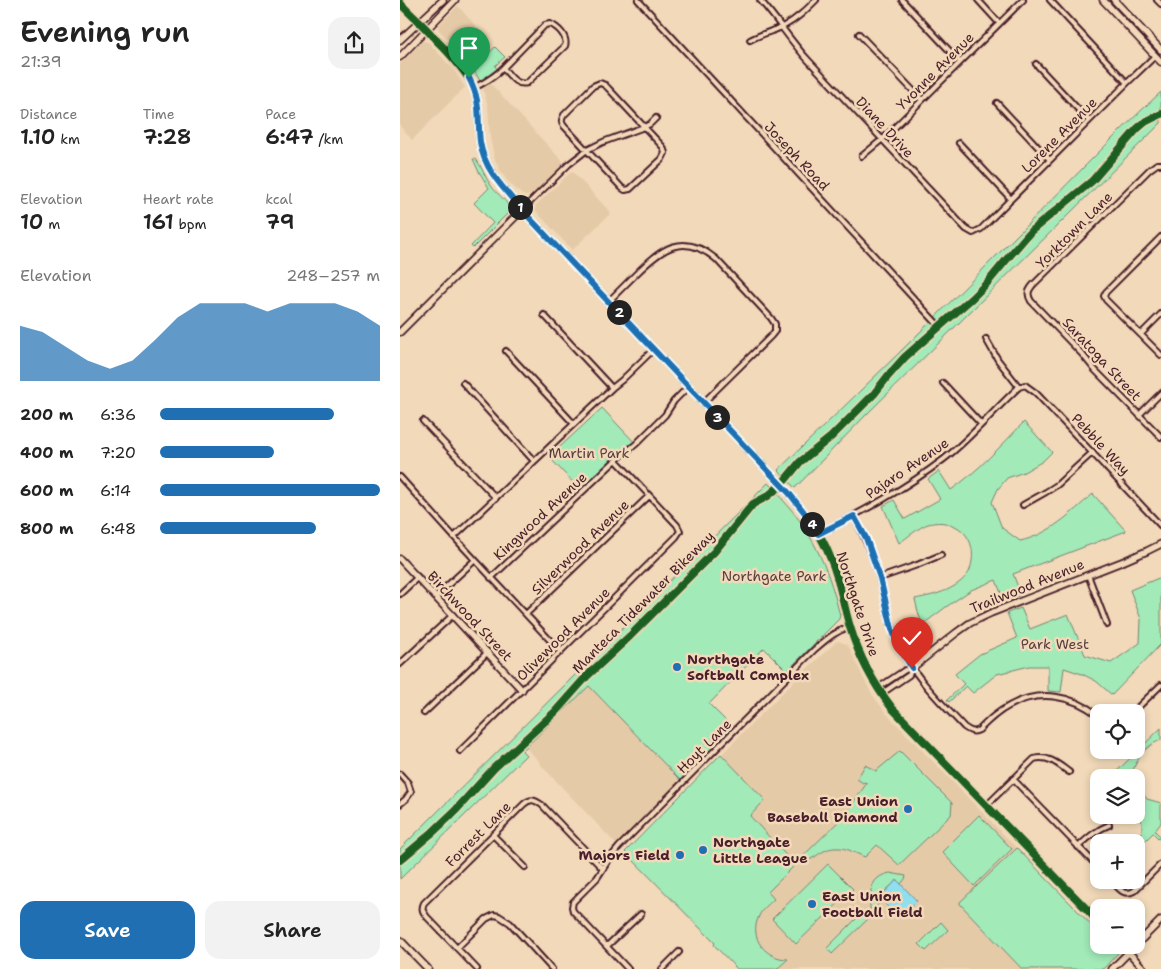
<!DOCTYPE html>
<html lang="en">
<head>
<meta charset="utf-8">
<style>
  body { margin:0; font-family:"Shantell Sans",sans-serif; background:#f2f2f2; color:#222; height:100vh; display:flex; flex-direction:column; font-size:19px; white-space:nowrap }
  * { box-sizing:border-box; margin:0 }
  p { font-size:16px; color:#767676 }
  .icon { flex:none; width:28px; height:28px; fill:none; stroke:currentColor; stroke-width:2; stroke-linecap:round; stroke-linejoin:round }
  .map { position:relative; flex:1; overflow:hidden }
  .side { display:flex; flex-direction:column; background:#fff; width:400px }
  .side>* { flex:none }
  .buttons { position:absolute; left:690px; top:704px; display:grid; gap:10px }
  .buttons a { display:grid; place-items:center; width:55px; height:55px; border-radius:10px; background:#fff; box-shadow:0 2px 8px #0003; font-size:25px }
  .pin { position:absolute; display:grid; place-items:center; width:42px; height:42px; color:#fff; margin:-51px -21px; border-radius:50% 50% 50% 0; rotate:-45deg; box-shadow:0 0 5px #0007 }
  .pin .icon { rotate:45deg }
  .km { position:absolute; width:25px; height:25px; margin:-12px; border-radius:50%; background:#222; color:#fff; font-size:14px; line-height:25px; text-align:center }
  .round { display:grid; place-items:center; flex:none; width:52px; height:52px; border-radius:15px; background:#f2f2f2 }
  .overview { display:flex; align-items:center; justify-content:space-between; height:85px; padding:0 20px }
  h1 { font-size:28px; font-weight:600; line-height:38px }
  .metrics { display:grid; grid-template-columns:repeat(3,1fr); gap:8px; height:85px; padding:5px 20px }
  .metrics div { display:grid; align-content:center }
  .metrics b { font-size:21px; font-weight:600 }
  .metrics small { font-size:14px; font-weight:400 }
  .metrics p { font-size:14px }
  .chart { height:140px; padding:10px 20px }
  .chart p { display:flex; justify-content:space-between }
  .chart svg { width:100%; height:90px; margin-top:5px; fill:#1f6fb2; opacity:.7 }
  .cta { display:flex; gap:10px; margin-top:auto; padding:10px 20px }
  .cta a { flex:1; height:58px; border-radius:15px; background:#1f6fb2; color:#fff; font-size:20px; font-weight:600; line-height:58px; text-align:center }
  .cta a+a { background:#f2f2f2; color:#222 }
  ul { padding:0 20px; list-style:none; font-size:16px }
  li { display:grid; grid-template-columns:80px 60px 1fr; align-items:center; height:38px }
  li i { height:12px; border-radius:6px; background:#1f6fb2 }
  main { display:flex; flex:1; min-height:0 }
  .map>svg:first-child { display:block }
</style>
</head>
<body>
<main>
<section class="side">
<div class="overview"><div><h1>Evening run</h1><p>21:39</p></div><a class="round"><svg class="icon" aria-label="share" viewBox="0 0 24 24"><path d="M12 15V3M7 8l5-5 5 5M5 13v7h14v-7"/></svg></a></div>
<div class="metrics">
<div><p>Distance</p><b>1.10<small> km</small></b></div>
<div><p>Time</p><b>7:28</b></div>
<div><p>Pace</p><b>6:47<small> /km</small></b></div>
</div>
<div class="metrics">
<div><p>Elevation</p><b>10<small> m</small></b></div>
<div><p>Heart rate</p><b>161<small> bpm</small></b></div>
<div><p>kcal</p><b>79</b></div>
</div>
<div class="chart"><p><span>Elevation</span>248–257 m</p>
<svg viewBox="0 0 160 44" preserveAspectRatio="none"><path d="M0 44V17L10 20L20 27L30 34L40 38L50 34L60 24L70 13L80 6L90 6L100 6L110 10L120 6L130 6L140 6L150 10L160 17V44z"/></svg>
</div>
<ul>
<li><b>200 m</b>6:36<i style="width:79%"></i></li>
<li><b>400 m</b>7:20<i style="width:52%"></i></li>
<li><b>600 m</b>6:14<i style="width:100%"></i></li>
<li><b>800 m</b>6:48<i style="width:71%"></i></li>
</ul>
<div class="cta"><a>Save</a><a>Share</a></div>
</section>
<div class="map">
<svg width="761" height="969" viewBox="0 0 761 969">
  <rect width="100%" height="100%" fill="#f1d9b9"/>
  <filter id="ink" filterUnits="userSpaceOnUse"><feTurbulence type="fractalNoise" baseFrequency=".02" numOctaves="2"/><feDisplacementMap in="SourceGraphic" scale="10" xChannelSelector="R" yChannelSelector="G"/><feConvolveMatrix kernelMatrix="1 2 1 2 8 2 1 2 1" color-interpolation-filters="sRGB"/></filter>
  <g filter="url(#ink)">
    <path fill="#e5caa7" d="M58 6 80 31 59 52 39 30 38 27 39 25Z
      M23 41 28 42 53 69 65 87 12 140 0 126V64Z
      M91 84 164 163 134 193 130 195 125 196 121 194 106 179 99 168 94 157 90 137 88 107 83 88Z
      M172 171 211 213 172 250 136 211 135 206Z
      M438 641 446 644 449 647 464 679 472 694 486 713 699 933V945H711L718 953 703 969H339L225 852 397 678 436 642Z
      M189 685 281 781 216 844 139 763 140 762 126 748Z"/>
    <path fill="#a2eab8" stroke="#768472" d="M95 47 105 57 95 66 98 70 87 78 80 81 73 69Z
      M761 92V123L467 414 395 488 378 470C458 394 536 317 613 239 662 190 710 139 761 92Z
      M73 159H76C82 167 85 178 92 187 96 193 105 199 108 205 109 208 109 210 108 213L73 248 71 246 93 223 74 203 89 188 78 170Z
      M202 408 236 444 182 492 149 457Z
      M624 422 652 452 643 461 624 472 607 478 598 489 592 502 602 528 620 541C649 535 671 513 693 494L726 531 613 574 621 595 604 601 596 580 571 590 546 607 522 625 517 608 515 599C534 595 554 591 567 575 570 572 571 566 572 561 576 535 554 517 528 524 519 527 507 538 499 543L483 506 494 500 505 519 540 499 528 479 539 471 551 490C578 471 601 446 624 422Z
      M368 483 382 498V499C411 530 428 567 438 608L440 615 439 619 387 671 364 648 309 704 333 728 281 781 189 686 122 751 126 755 0 879V849Z
      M761 577V644L712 695 696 681 682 674 664 668 661 692 648 691V666H629L597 674 573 693 566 686 549 702 547 700 564 684 555 674 580 654 617 638 607 613 621 608 630 629 668 614 685 655 711 663 740 643 741 619 730 590Z
      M761 728V740C743 747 738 758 731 775L732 777H711Z
      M500 751 552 803 551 815 499 865 477 845 465 857C454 853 447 847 435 848 420 848 412 865 399 860L445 815 464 787 467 783 464 782 463 783 457 779 465 765 476 771Z
      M321 754 365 800 350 816 395 865 368 892 374 899C369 904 362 909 359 916 348 938 366 959 388 959L377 969H337L314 945 315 943 225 852Z
      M736 785 747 799 761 803V823L755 831 761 837V841L753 833 736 850V843C745 833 743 818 736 808Z
      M579 815 612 849 574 886 542 852Z
      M617 848 699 933V945H711L718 953 703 969H622L560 904V902Z
      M428 864 453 889 396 944 372 919Z
      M490 873 506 876 505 879 501 884 497 880 479 897 482 901 471 911 470 910C470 893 469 877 490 873Z
      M462 913 468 919 432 954 427 948Z
      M541 922 548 930 526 951 519 944Z"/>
    <path fill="#90dfee" stroke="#7492a0" d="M497 880 517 901 499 918 479 898Z"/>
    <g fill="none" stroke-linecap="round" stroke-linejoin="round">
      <g stroke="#4a1f2b" stroke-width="8">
        <path id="street" d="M238 0 540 327
          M360 0C378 20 391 42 409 61L566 229 573 233 581 229 727 83 755 56
          M502 0 560 62
          M578 0 599 23
          M650 0 727 83
          M757 0 761 4
          M0 3 20 22
          M150 24C158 27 168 37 165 46L127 83C115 86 110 75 103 68L145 25Z
          M459 34 522 100
          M350 40C361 34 373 31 384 26 397 19 406 10 416 0
          M636 64 689 121
          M200 83 205 85 208 88 263 147 265 153 262 159 230 189 225 190 222 188 164 126C161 122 161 120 164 115L193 86Z
          M74 88C85 82 95 77 103 68
          M597 103 650 160
          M559 143 611 199
          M462 156 485 137 623 0
          M761 164H757L750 169 633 285C628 291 627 294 631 301L682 354 695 370 761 437
          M122 210 169 164 187 150 203 142 244 127 250 124 256 118
          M761 237 706 292 704 296 706 300 761 355
          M209 301C218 292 227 283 236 274 261 249 283 231 316 259L371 318 375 324V331L371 336 304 402
          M144 315 212 388
          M741 334 761 314
          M586 339 598 360 619 387
          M106 351 174 424
          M63 383 134 461
          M543 383 581 424
          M619 387 625 385 636 393 761 526
          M739 415 761 393
          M23 421 96 498
          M0 477 65 549 161 652
          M623 505 646 492 657 485 693 452
          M454 516C464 536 474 557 480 580 486 601 489 623 498 643 513 676 540 701 564 727 570 731 573 733 579 730 588 721 597 712 609 706 639 689 673 695 699 716
          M418 534C462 512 505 489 544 459 571 438 594 410 619 387
          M54 537 212 388 222 380 254 349
          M688 575 707 625
          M91 578 216 460 236 444 265 415 274 401 289 386
          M480 578 517 565 541 555
          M0 594 18 577
          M35 597 75 560
          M126 614 249 496
          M0 664 53 615
          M478 688 505 670 512 668
          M481 694 509 675 512 668
          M733 712 761 685
          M24 713 88 652
          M60 751 276 537 280 531 277 525 216 460
          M0 774 8 783 11 792 6 799 0 804
          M613 779 699 868
          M586 806 634 759C648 755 658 764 669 772
          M93 835 125 867
          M678 847C688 838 696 830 709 825
          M711 880C718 887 723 897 734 891L761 864
          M207 946 241 914
          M57 948 86 919 94 915 99 916 110 923 152 969
          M77 969 27 917C23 912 21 909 24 903L124 804C131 798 135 800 142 805L203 869
          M228 969 173 911 172 907 173 902 197 878 210 858 219 847 414 650C426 640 435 631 450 627
          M262 969 279 952"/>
      </g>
      <g stroke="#4a1f2b" stroke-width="9">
        <path id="secondary" d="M703 0 761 62
          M714 0 761 50
          M20 22C38 42 62 61 73 87 81 105 77 124 80 143 85 170 105 190 122 210L389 493C405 513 421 533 430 557 440 580 443 604 450 627 459 657 473 683 492 708L699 922
          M0 40 43 0
          M0 57 55 0
          M0 332 122 210
          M0 559 122 690
          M512 668 556 633 570 623 591 613 724 561 747 551 761 544
          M0 940 28 969
          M722 945 744 969
          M736 945 761 920
          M712 969 736 945"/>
      </g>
      <use href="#street" stroke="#f1d9b9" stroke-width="4"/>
      <use href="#secondary" stroke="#f1d9b9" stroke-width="5.5"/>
      <g stroke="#f1d9b9" stroke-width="11">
        <path id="cycleway" d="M0 3C6 10 13 16 19 22 27 29 33 37 40 44 53 57 65 70 73 86 81 105 77 124 80 143 85 170 105 190 122 210L389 493C405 513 421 533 430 557 440 580 443 604 450 627 459 657 473 683 492 708L699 922
          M0 860 33 832 55 811 94 768 155 712 187 676 230 636 314 552 353 504 368 496 375 490 381 485 400 462 431 437 474 394 488 376 505 357 572 298 588 282 612 253 631 231 692 181 737 129 745 122 761 114"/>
      </g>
      <use href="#cycleway" stroke="#1b5e20" stroke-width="8"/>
    </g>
  </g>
  <g fill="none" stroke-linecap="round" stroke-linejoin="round" filter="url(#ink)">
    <g stroke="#fff" stroke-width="10">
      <path id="route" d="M69 78C82 103 77 116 80 142 84 170 105 190 122 210L389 493 404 512 418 534 454 516 466 538 480 578 492 629 498 644 512 668"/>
    </g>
    <use href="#route" stroke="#1f6fb2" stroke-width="6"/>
  </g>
  <g fill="#1f6fb2" stroke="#f1d9b9" stroke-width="2">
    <circle cx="277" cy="667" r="5"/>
    <circle cx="508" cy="809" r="5"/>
    <circle cx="303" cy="850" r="5"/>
    <circle cx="280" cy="855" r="5"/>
    <circle cx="412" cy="904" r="5"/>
  </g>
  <g text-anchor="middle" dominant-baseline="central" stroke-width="5" stroke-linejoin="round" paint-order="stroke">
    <g font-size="14" fill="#4a1f2b" stroke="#f1d9b9">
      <text transform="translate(535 71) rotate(-45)">Yvonne Avenue</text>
      <text transform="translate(485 127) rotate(47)">Diane Drive</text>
      <text transform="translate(659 135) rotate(-45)">Lorene Avenue</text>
      <text transform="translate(397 156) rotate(47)">Joseph Road</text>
      <text transform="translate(674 230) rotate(-45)">Yorktown Lane</text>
      <text transform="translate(702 359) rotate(47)">Saratoga Street</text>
      <text transform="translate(701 444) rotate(47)">Pebble Way</text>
      <text transform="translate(507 468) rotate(-34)">Pajaro Avenue</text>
      <text transform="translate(140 516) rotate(-43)">Kingwood Avenue</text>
      <text transform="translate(180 547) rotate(-44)">Silverwood Avenue</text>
      <text transform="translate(627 586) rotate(-22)">Trailwood Avenue</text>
      <text transform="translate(243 602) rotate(-45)">Manteca Tidewater Bikeway</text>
      <text transform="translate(458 604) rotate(72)">Northgate Drive</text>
      <text transform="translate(70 616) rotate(47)">Birchwood Street</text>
      <text transform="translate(163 634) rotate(-45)">Olivewood Avenue</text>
      <text transform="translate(304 746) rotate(-45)">Hoyt Lane</text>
      <text transform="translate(78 834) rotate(-45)">Forrest Lane</text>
    </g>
    <g font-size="14" fill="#573d40" stroke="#f1d9b9">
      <text x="189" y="453">Martin Park</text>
      <text x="374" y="576">Northgate Park</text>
      <text x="655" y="644">Park West</text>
    </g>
    <g font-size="14" font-weight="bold" fill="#4a1f2b" stroke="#f1d9b9" text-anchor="start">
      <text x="287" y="659">Northgate<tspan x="287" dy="16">Softball Complex</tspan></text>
      <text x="498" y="801" text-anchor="end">East Union<tspan x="498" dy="16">Baseball Diamond</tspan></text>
      <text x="313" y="842">Northgate<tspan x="313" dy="16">Little League</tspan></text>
      <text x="270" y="855" text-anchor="end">Majors Field</text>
      <text x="422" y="896">East Union<tspan x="422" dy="16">Football Field</tspan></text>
    </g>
  </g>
</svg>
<div class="buttons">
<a><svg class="icon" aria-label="locate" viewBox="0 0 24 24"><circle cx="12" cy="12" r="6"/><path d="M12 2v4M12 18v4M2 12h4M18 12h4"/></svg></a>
<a><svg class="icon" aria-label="layers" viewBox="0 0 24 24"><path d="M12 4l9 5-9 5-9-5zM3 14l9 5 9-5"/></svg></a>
<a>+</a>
<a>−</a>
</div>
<div class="pin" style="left:69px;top:78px;background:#1e9e55"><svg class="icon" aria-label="arrive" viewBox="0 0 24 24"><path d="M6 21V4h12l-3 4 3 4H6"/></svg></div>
<div class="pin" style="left:512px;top:668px;background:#d93025"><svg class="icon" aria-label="check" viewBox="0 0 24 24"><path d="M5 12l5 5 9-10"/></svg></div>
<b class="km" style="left:120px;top:207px">1</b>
<b class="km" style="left:219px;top:312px">2</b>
<b class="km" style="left:317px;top:417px">3</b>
<b class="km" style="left:412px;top:524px">4</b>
</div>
</main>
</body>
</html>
